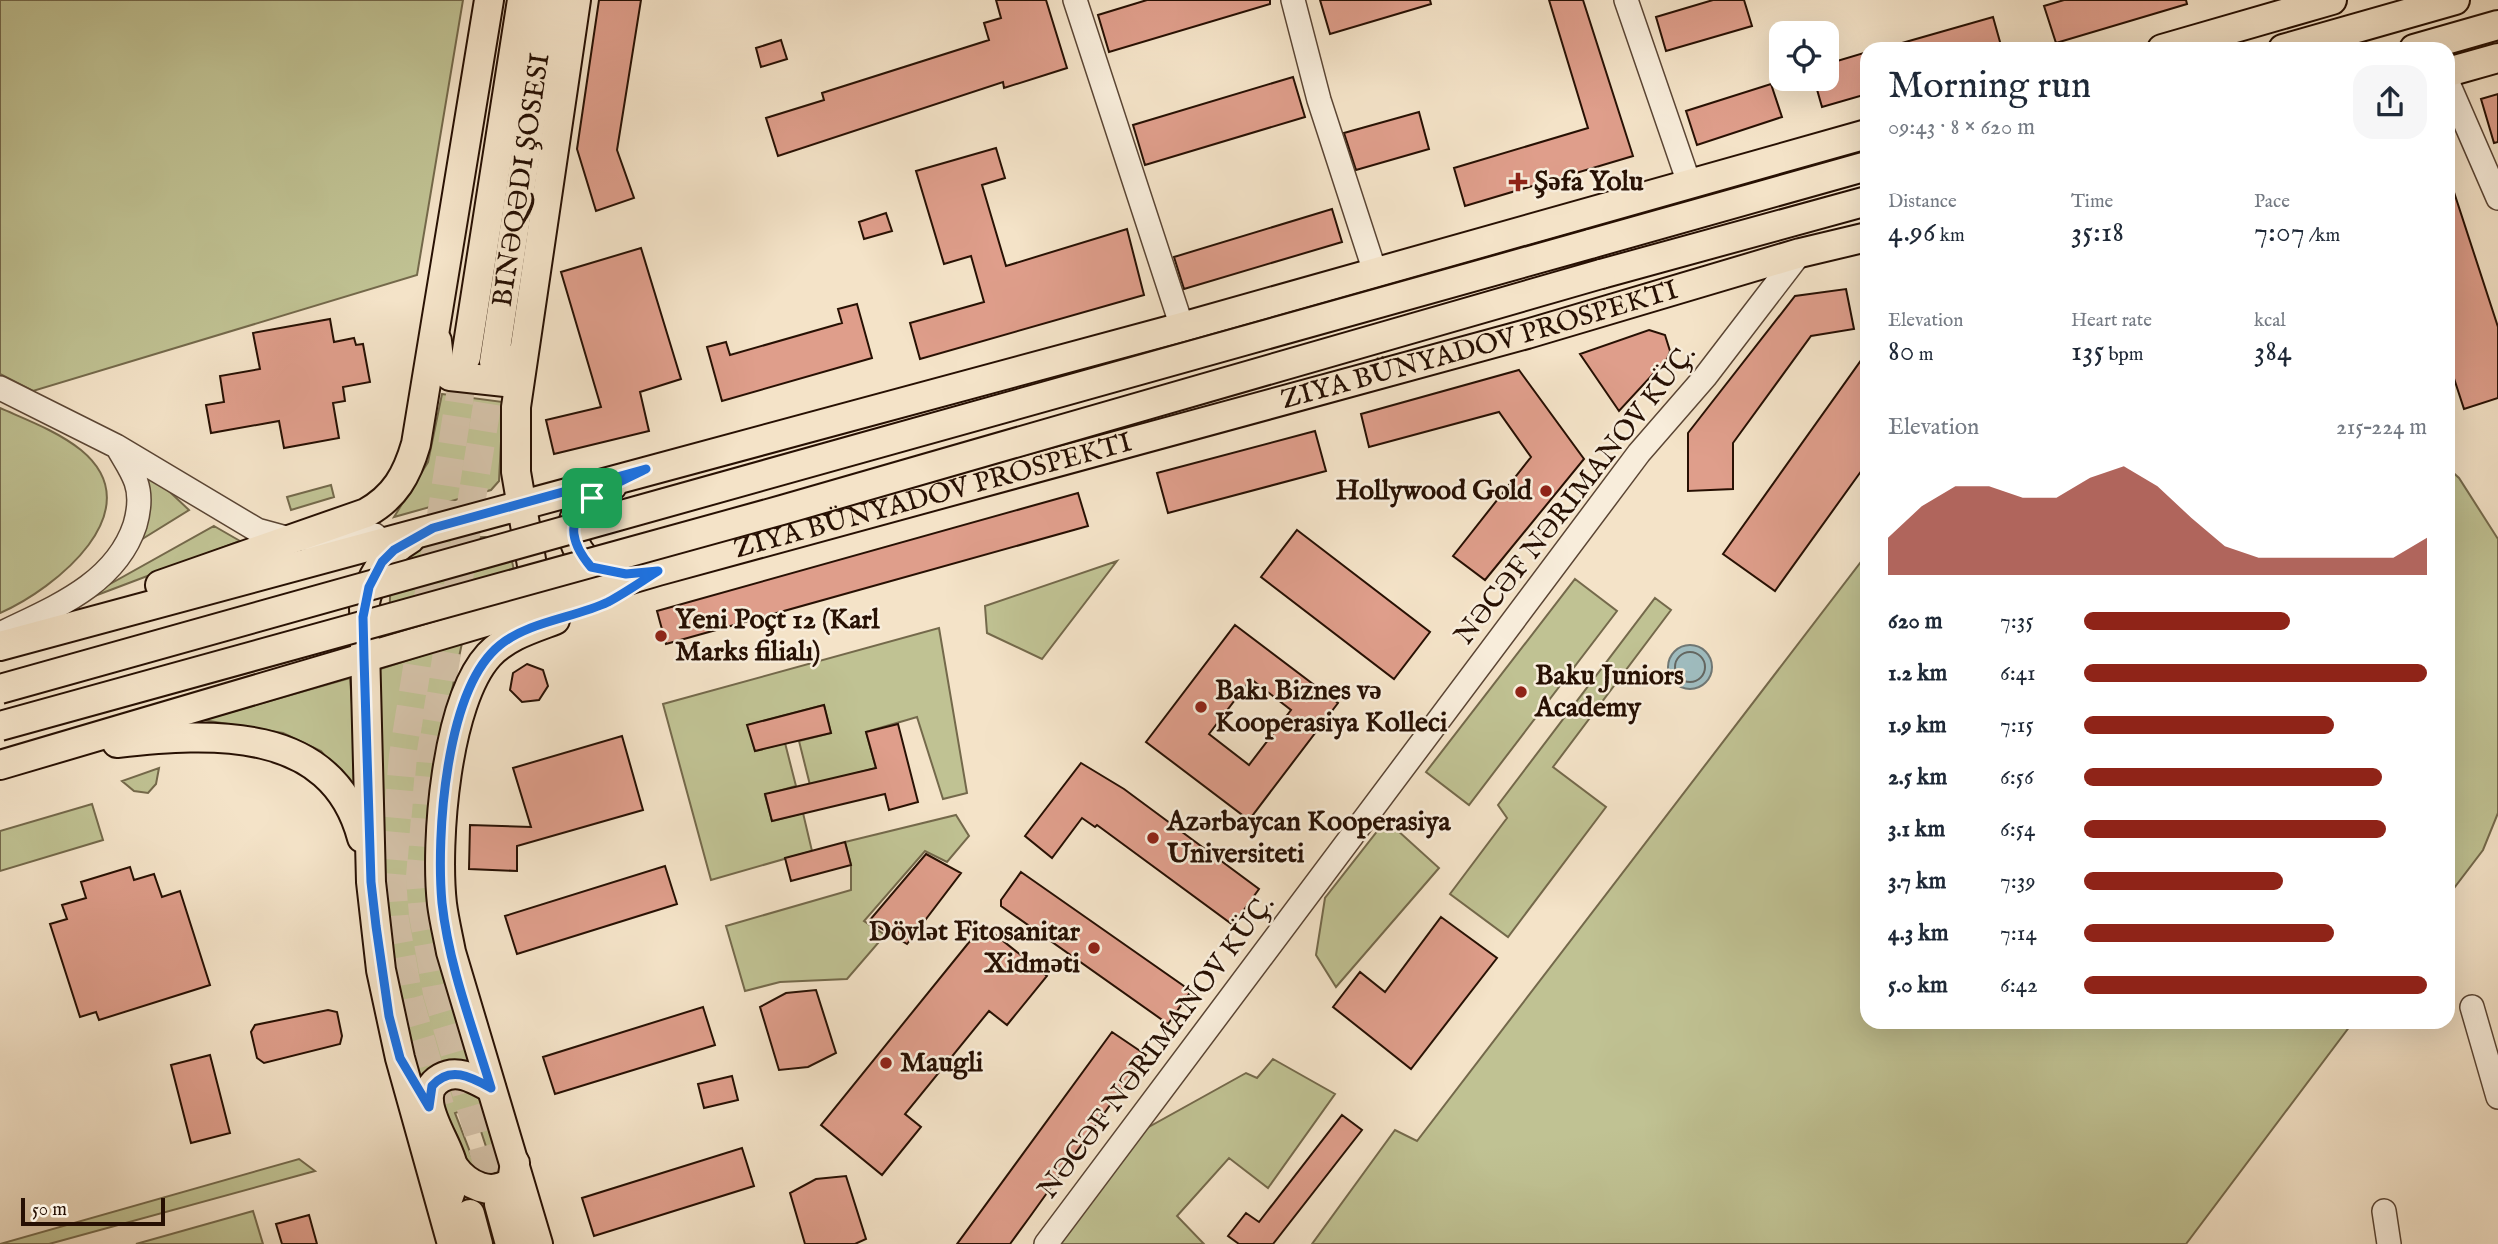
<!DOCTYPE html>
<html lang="en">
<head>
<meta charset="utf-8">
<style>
  body { margin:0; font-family:"IM FELL English",serif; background:#f6f6f7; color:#1f2937; height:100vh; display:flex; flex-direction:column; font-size:26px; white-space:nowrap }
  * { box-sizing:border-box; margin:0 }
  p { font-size:23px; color:#747a83 }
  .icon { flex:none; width:38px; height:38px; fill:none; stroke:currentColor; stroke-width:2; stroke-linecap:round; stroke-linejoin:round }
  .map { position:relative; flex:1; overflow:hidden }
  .side { position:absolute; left:1860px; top:42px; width:595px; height:987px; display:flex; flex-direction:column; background:#fff; border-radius:21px; box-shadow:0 7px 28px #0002 }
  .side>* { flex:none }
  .controls { position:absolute; left:1769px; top:21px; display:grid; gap:14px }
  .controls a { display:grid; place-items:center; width:70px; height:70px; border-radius:14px; background:#fff; box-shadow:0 7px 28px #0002; font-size:35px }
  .scale { position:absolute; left:21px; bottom:18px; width:144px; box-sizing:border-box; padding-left:7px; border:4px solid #271003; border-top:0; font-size:19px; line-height:24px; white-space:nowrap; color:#271003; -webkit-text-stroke:5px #f8eddb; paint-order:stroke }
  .pin { position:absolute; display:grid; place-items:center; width:60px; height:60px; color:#fff; margin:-30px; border-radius:14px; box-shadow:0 4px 10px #0006 }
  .round { display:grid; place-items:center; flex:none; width:74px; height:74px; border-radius:21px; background:#f6f6f7 }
  .headline { display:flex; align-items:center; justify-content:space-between; height:119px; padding:0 28px }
  h1 { font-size:38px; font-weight:600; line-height:52px }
  .figures { display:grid; grid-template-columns:repeat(3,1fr); gap:10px; height:119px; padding:7px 28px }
  .figures div { display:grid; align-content:center }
  .figures b { font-size:30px; font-weight:600 }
  .figures small { font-size:19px; font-weight:400 }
  .figures p { font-size:19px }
  .chart { height:196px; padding:14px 28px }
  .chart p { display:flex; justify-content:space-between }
  .chart svg { width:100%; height:126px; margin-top:7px; fill:#8f2418; opacity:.7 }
  ul { padding:0 28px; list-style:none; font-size:23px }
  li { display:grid; grid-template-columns:112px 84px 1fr; align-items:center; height:52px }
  li i { height:18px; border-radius:9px; background:#8f2418 }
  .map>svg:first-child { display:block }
</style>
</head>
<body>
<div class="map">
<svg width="2498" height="1244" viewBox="0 0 2498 1244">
  <rect width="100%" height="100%" fill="#f4e3c8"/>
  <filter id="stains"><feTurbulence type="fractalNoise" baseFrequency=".00286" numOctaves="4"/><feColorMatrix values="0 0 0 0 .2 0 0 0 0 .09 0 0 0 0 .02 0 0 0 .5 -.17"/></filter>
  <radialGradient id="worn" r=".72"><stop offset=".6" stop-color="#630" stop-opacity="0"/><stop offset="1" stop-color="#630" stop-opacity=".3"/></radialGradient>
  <path fill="#c0c293" stroke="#74694b" stroke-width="2" d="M0 0H463L417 275 33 391 0 374Z
    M442 394 503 402 499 481 491 490 394 517 428 462Z
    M0 408C27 420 57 431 81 450 154 510 55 589 0 613Z
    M2448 468 2459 478 2498 539V813L2483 850 2448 896Z
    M134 469 155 478 189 510 131 546Z
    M331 485 334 497 291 510 287 497Z
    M214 526 240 541 76 603Z
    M485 537 502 541C545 605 458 617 413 625L390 606C387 545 436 538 485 537Z
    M1867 554V1022H2353L2186 1244H1312L1395 1130 1417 1141Z
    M1117 561 1042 659 987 633 985 606Z
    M1575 579 1617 611 1469 805 1426 772Z
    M1655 598 1671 610 1553 767 1606 807 1508 937 1450 894 1507 818 1498 805Z
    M939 628 967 793 943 799 917 717 866 732 876 768 810 785 799 741 831 733 824 705 748 725 755 751 785 743 796 786 765 795 772 821 803 813 812 851 711 880 663 704Z
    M462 643 445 723 434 915 444 980 471 1064C449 1057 433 1061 422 1082L403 1026 382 913 377 670Z
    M350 678 359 796 321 751 283 733 203 720Z
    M159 768 156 784 148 793 134 791 122 781Z
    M92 804 103 840 0 871V831Z
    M956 815 969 836 947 862 925 851 864 921 885 935 847 979 780 982 745 991 726 926 851 890V865L845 842Z
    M1386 820 1439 868 1336 987 1316 955 1325 898Z
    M1273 1059 1335 1094 1268 1188 1229 1158 1177 1216 1204 1244H1059L1147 1128 1246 1073 1257 1078Z
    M447 1085 479 1090 508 1176 497 1180 473 1107 455 1113 477 1170 470 1172 453 1141 440 1097Z
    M299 1159 315 1171 49 1244H0Z
    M253 1211 263 1244H136Z"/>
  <path fill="#9fbcbf" stroke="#6f7774" stroke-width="2" d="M1668 667a22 22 0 1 1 44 0a22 22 0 1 1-44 0Z"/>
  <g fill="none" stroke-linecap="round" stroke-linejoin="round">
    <path stroke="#636661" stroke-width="2" d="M1675 667a15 15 0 1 1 30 0a15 15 0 1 1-30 0Z"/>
  </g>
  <path fill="#df9e8b" stroke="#271003" stroke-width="2" fill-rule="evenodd" d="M599 0H641L617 150 634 198 596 211 577 149Z
    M996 0H1046L1067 68 1004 88 1003 82 778 156 766 118 824 100 822 93 989 40 984 23 1001 18Z
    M1147 0H1270V4L1109 52 1098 15Z
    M1320 0H1430L1431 4 1330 34Z
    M1549 0H1583L1633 156 1465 206 1454 168 1588 128Z
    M1713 0H1744L1752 26 1666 51 1656 17Z
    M2064 0H2186L2187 4 2056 43 2044 6Z
    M1993 17 2002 49H1896L1895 45Z
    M781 40 787 59 761 67 756 48Z
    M1867 52V94L1822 107 1814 79H1827V64Z
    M1293 77 1305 117 1145 165 1133 125Z
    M1771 84 1782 117 1697 145 1686 111Z
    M2498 94V142L2494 143 2481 99Z
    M1419 112 1429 149 1356 170 1344 133Z
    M996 148 1005 178 982 185 1006 266 1127 229 1144 295 920 359 910 323 984 302 971 256 944 264 916 171Z
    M2448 183H2451L2498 327V398L2464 409 2448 360Z
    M1332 209 1342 242 1184 289 1174 257Z
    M886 213 892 231 864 239 859 222Z
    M641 248 681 379 640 392 649 431 554 454 546 420 601 407 561 272Z
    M1846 289 1854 329 1811 336 1733 443V489L1688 491V433L1795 296Z
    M857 304 872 358 722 401 707 347 726 342 730 355 842 323 838 309Z
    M330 319 334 342 354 338 356 345 363 344 370 382 343 387 345 401 333 403 339 438 284 448 279 421 211 433 206 405 224 402 220 376 260 369 253 333Z
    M1649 330 1665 335 1670 351 1667 359 1619 411 1580 354Z
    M1867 352V463L1775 591 1723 554Z
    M1519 370 1584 459 1485 580 1453 556 1531 457 1499 412 1369 447 1361 414Z
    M1315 431 1326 471 1168 513 1157 473Z
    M1078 493 1088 526 666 644 657 611Z
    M1297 530 1430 632 1394 679 1261 577Z
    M1235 625 1338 703 1249 820 1146 742ZM1251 679 1291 710 1249 765 1209 734Z
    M527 664 543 670 548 686 539 700 522 702 510 690 513 673Z
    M824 705 831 733 755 751 747 725Z
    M898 724 918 802 889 810 885 794 772 821 765 794 876 768 866 732Z
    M622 736 643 810 517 846V871L469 869 470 825 531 827 513 768Z
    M1081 763 1124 789 1259 889 1233 925 1097 825 1095 827 1082 818 1052 858 1025 836Z
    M845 842 851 865 791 881 785 858Z
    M926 854 961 873 907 944 869 921Z
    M665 866 677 904 517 954 505 916Z
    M130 867 134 880 154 874 162 897 180 891 210 985 99 1020 96 1012 80 1017 50 924 67 919 62 905 86 898 81 882Z
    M1021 872 1191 991 1168 1024 1001 906V900Z
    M1441 917 1497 958 1411 1069 1333 1007 1360 972 1385 992Z
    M983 925 1047 976 1007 1025 989 1011 905 1114 921 1127 882 1175 821 1125Z
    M816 990 836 1053 808 1067 779 1070 760 1007 786 993Z
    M703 1007 715 1045 555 1094 543 1057Z
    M328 1010 337 1012 342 1036 340 1044 264 1063 257 1058 251 1032 255 1025Z
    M1112 1032 1146 1055 1029 1218 1010 1244H957Z
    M210 1055 230 1133 191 1143 171 1065Z
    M732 1076 738 1100 704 1108 698 1084Z
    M1342 1115 1362 1130 1273 1244H1239L1228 1236 1246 1213 1259 1222Z
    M742 1148 754 1186 594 1236 582 1198Z
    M846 1176 866 1239 855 1244H805L790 1193 816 1179Z
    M309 1215 317 1244H282L276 1224Z"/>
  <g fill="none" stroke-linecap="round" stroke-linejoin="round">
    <path stroke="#d5c3aa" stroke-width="28" stroke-dasharray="28 14" stroke-linecap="butt" d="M494 362 430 758 420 877 423 915 437 993 499 1204
      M440 1106 409 999 395 920 392 878 403 756 466 357"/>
    <g stroke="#5a4534" stroke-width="26">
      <path id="minor" d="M1075 0 1182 327
        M1293 0 1319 100 1375 272
        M1626 0 1689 183
        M2448 83 2498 198
        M0 388 116 446 257 530 290 539 375 535
        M0 634C53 608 115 585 135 525 139 511 141 496 136 482 132 470 124 459 118 448
        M2472 1007 2498 1097
        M2384 1211 2389 1244
        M1046 1244 1639 453 1705 377 1800 253"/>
    </g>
    <g stroke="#271003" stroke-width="32">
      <g id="major">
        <path d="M2162 49 2332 0"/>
        <path d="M2283 49 2455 0"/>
        <path d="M2414 49 2498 25"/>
        <path d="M2448 72 2498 58"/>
        <path d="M1590 244 1867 166"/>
        <path d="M1601 274 1867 201"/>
        <path d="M437 341 440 368 450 376 505 382 515 374 520 356"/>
        <path d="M466 357 522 0"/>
        <path id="s1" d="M494 362 549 0"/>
        <path d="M410 539C383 555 369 578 364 608L371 882 381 970 400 1058 452 1244"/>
        <path d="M610 572C585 568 563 539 577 513 584 500 599 493 612 486"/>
        <path d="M160 585 366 513C395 497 407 475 416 444L489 0"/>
        <path d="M523 597 534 577 516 472V407L576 0"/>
        <path d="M0 646 1182 327 1867 134"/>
        <path d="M117 743C209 733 332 724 362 838"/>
        <path id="s2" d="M0 765 658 571 1527 334 1800 253 1867 237"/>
        <path d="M454 1167C467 1185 492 1198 512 1181L515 1163"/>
        <path d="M499 1204 510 1244"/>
        <path d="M444 1209C449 1197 456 1181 453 1167 450 1143 409 1096 441 1078 458 1068 476 1080 491 1088"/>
        <path d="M470 1214 478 1244"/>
        <path d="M538 1244 451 952C448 936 444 920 442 904 435 842 446 702 489 655 507 636 531 629 555 620"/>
      </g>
    </g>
    <use href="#minor" stroke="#f8eddb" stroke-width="23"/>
    <use href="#major" stroke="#f4e3c8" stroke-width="28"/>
    <g stroke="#271003" stroke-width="32" stroke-linecap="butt">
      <path id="major-bridge" d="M0 689 1590 244
        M0 726 782 510 1601 274"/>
    </g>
    <use href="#major-bridge" stroke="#f4e3c8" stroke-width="28"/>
  </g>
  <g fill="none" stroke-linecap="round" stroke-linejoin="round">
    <g stroke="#fff" stroke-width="14">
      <path id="route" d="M646 469C603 490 544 512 591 567L626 574 658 571C642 581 625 593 608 602 574 618 530 621 500 645 445 689 436 837 442 903 449 967 473 1028 491 1088 471 1077 450 1065 432 1086L429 1107 400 1058 389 1016 376 926 371 882 364 658 363 617 369 587 382 562 394 550 433 528Z"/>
    </g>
    <use href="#route" stroke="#1a73e8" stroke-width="9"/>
  </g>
  <g fill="#8f2418" stroke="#f8eddb" stroke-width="2.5">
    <path d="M1514.5 171.5h7v7h7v7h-7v7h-7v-7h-7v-7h7z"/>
    <circle cx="1546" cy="491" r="7"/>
    <circle cx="661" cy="636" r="7"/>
    <circle cx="1521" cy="692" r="7"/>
    <circle cx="1201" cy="707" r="7"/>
    <circle cx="1153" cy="838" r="7"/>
    <circle cx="1094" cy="948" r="7"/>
    <circle cx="886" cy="1063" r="7"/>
  </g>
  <g text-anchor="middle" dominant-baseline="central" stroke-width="5" stroke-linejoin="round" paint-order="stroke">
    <g font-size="28" fill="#271003" stroke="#f8eddb">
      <text stroke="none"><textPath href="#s1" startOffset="184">BINƏQƏDI ŞOSESI</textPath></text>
      <text stroke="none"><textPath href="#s2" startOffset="1538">ZIYA BÜNYADOV PROSPEKTI</textPath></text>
      <text stroke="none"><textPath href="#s2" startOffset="971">ZIYA BÜNYADOV PROSPEKTI</textPath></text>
      <text transform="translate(1576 495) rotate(-52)">NƏCƏF NƏRIMANOV KÜÇ.</text>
      <text transform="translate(1157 1047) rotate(-53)">NƏCƏF NƏRIMANOV KÜÇ.</text>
    </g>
    <g font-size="28" font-weight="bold" fill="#271003" stroke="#f8eddb" text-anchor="start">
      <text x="1534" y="182">Şəfa Yolu</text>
      <text x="1532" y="491" text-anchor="end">Hollywood Gold</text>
      <text x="675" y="620">Yeni Poçt 12 (Karl<tspan x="675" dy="32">Marks filialı)</tspan></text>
      <text x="1535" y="676">Baku Juniors<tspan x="1535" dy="32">Academy</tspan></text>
      <text x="1215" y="691">Bakı Biznes və<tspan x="1215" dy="32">Kooperasiya Kolleci</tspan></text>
      <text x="1167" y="822">Azərbaycan Kooperasiya<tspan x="1167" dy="32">Universiteti</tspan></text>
      <text x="1080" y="932" text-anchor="end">Dövlət Fitosanitar<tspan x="1080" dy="32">Xidməti</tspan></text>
      <text x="900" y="1063">Maugli</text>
    </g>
  </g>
  <rect width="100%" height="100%" filter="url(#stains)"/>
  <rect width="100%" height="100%" fill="url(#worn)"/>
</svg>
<div class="controls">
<a><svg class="icon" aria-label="locate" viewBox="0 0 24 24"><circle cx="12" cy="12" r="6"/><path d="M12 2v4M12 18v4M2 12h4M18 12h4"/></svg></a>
</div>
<div class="scale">50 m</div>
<div class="pin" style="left:592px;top:498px;background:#1e9e55"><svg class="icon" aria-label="arrive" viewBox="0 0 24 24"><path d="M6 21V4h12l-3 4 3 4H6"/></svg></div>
<section class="side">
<div class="headline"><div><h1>Morning run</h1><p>09:43 · 8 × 620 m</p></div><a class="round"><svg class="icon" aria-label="share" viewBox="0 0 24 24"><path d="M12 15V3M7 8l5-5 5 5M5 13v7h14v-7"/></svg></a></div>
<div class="figures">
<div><p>Distance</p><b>4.96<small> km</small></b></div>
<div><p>Time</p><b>35:18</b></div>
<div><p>Pace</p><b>7:07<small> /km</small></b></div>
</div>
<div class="figures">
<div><p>Elevation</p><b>80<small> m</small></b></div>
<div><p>Heart rate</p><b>135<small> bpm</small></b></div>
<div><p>kcal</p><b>384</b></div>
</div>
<div class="chart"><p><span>Elevation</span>215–224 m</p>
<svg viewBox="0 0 160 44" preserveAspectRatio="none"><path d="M0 44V31L10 20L20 13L30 13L40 17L50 17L60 10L70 6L80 13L90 24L100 34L110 38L120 38L130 38L140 38L150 38L160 31V44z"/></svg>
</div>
<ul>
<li><b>620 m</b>7:35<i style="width:60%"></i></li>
<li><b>1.2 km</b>6:41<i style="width:100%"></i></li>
<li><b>1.9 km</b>7:15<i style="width:73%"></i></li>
<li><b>2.5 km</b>6:56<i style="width:87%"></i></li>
<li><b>3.1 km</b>6:54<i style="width:88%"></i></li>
<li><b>3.7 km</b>7:39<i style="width:58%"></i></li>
<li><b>4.3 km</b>7:14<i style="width:73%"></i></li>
<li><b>5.0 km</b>6:42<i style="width:100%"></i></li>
</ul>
</section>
</div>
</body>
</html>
